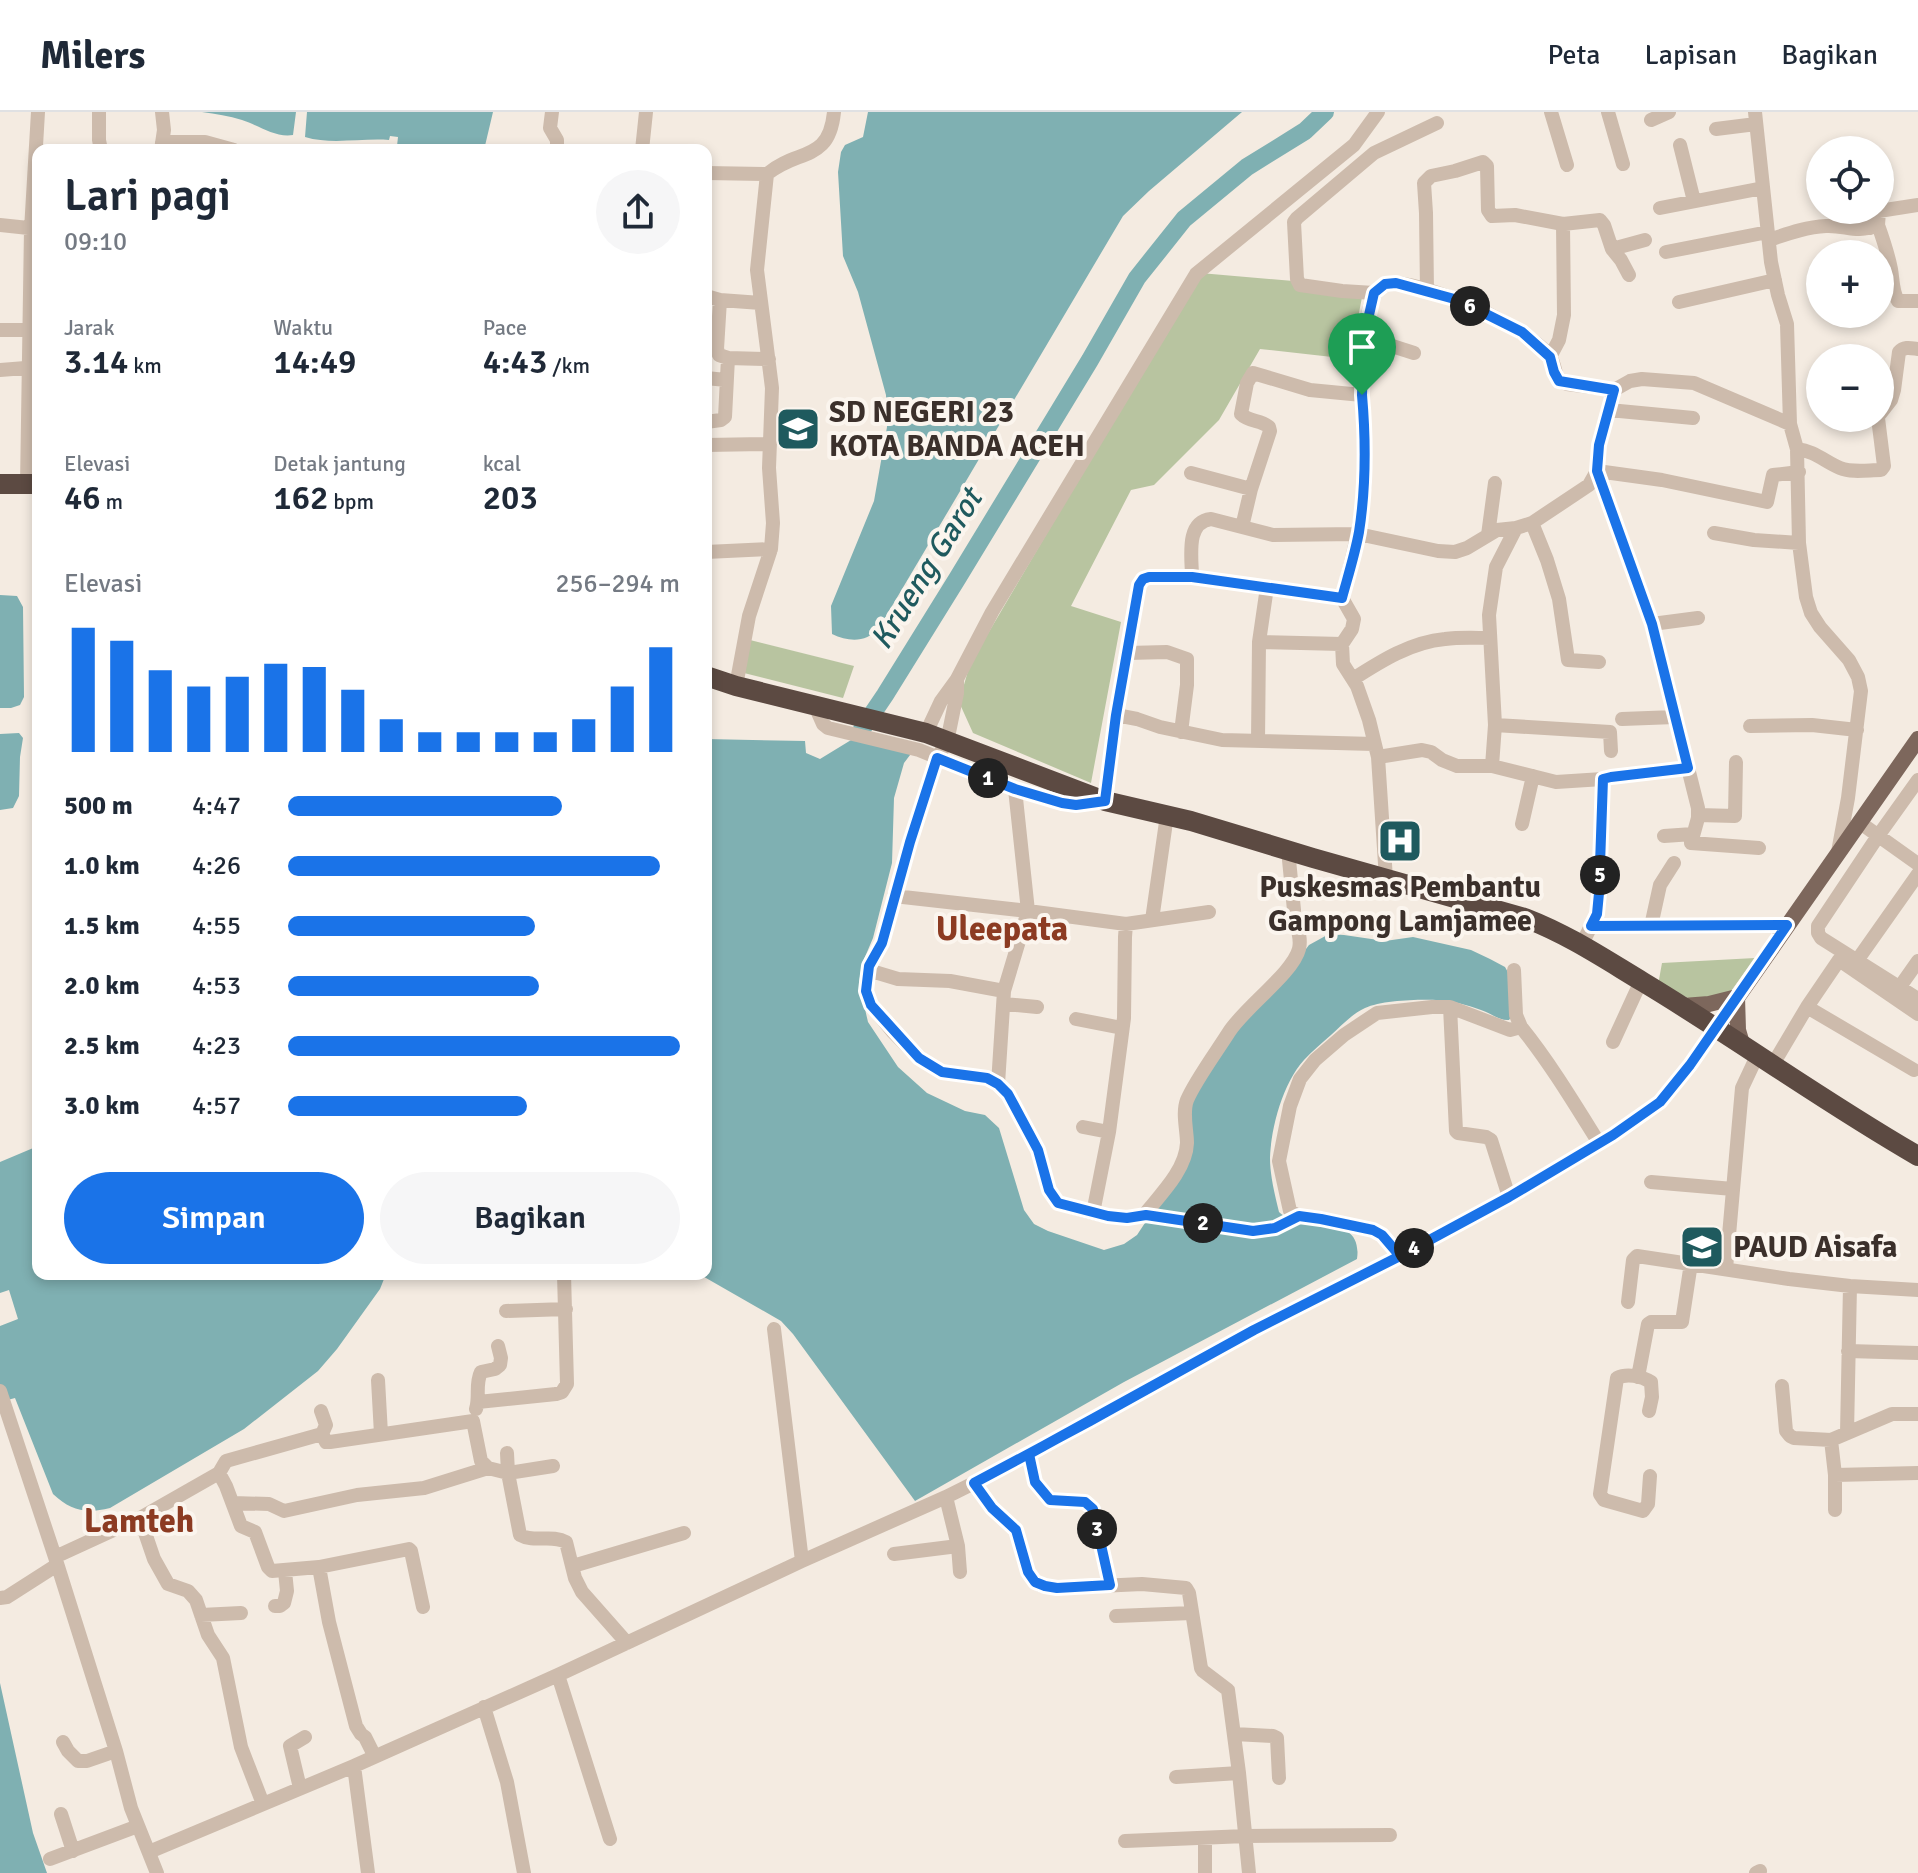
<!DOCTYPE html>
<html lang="id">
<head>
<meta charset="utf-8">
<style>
  body { margin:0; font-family:Signika,sans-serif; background:#f6f6f7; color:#1f2937; height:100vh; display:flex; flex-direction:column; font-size:30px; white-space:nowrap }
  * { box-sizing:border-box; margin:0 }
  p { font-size:26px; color:#747a83 }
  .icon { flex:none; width:44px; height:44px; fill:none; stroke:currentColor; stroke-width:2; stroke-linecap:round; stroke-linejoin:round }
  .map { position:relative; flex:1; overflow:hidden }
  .side { position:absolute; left:32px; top:32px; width:680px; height:1136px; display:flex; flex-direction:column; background:#fff; border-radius:16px; box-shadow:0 4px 12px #0003 }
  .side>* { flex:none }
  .buttons { position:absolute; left:1806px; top:24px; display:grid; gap:16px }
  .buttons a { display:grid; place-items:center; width:88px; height:88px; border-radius:50%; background:#fff; box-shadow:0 4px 12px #0003; font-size:40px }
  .pin { position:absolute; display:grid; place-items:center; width:68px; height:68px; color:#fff; margin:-82px -34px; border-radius:50% 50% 50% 0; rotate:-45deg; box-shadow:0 0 8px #0007 }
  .pin .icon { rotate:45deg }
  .km { position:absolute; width:40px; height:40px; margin:-20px; border-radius:50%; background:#222; color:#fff; font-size:22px; line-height:40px; text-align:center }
  .round { display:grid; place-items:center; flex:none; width:84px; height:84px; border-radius:42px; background:#f6f6f7 }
  .head { display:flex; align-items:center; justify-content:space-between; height:136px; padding:0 32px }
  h1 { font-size:44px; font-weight:600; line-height:60px }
  .figures { display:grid; grid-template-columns:repeat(3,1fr); gap:12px; height:136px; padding:8px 32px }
  .figures div { display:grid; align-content:center }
  .figures b { font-size:34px; font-weight:600 }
  .figures small { font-size:22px; font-weight:400 }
  .figures p { font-size:22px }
  .chart { height:224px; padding:16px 32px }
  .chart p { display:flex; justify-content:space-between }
  .chart svg { width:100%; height:144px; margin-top:8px; stroke:#1a73e8; stroke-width:6 }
  .primary-button { display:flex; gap:16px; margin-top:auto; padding:16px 32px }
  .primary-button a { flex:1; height:92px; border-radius:48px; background:#1a73e8; color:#fff; font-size:32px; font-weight:600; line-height:92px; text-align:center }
  .primary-button a+a { background:#f6f6f7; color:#1f2937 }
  ul { padding:0 32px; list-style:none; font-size:26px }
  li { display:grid; grid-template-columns:128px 96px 1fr; align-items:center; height:60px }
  li i { height:20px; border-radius:10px; background:#1a73e8 }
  header { display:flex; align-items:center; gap:48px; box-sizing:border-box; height:112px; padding:0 40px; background:#fff; border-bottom:2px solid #e0e1e3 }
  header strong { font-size:38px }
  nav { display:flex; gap:44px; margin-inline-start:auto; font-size:28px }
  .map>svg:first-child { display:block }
</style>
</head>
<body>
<header>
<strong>Milers</strong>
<nav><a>Peta</a><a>Lapisan</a><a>Bagikan</a></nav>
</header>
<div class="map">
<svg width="1918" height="1761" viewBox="0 0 1918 1761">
  <rect width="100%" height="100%" fill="#f4ebe1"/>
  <path fill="#b8c4a0" d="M1200 161 1364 175 1350 247 1260 237 1219 308 1154 373 1131 378 1071 494 1121 510 1091 671 973 621 959 590 970 552Z
    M750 528 854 554 843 586 744 561Z
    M1755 846 1729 882 1698 890 1658 873 1662 851Z"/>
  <path fill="#7fb0b2" d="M202 0H296L293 23C275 26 258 13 242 8 229 4 216 2 202 0Z
    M307 0H493L484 38H406L397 34 398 25 390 24 389 28C361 26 331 33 305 25Z
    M868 0H1242L1149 79 1123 104 879 516C866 531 849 530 832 522L831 494 874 389 887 315 886 283 858 180 843 144 838 60 841 40 845 33 863 25Z
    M0 483 17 484 23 495 24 585 20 593 11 596H0Z
    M19 621 23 626 20 645 19 684 13 696 0 698V622Z
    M856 625 913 639 904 651 894 686 892 751 873 826 862 852 859 871 868 910 898 955 927 981 965 999 985 1003 999 1016 1024 1098 1034 1112 1048 1119 1104 1138 1124 1132 1137 1123 1180 1058 1190 997 1196 982 1226 930 1290 858 1309 833 1329 822 1344 823 1385 829 1413 825 1471 838 1490 847 1505 855 1510 864 1513 902 1509 908C1499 909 1491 901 1481 898 1468 893 1452 889 1439 888 1420 887 1382 888 1365 896 1353 901 1341 914 1331 923 1322 931 1312 939 1304 948 1283 971 1271 1015 1270 1046 1270 1064 1275 1083 1279 1100 1300 1121 1364 1098 1357 1147L1124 1270 915 1389 793 1222 781 1209 699 1162H706V627L805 629 806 641 820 647Z
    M38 1034V1162H386L380 1177 337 1237 318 1259 244 1317 110 1396C86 1402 71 1399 53 1382L15 1286 0 1290V1214L18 1207 9 1178 0 1181V1050Z
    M0 1571 33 1721 47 1761H0Z"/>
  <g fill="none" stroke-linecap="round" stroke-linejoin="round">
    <path stroke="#7fb0b2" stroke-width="18" d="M862 617 885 583 957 467 1090 248 1137 166 1184 107 1247 55 1305 19 1325 0"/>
    <path stroke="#cdbbac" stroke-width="14" d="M99 0V28L101 38
      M552 0 550 16 557 28V38
      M1551 0 1567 53
      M1608 0 1623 52
      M1755 0 1771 150 1778 183 1787 212 1790 312 1797 337 1799 431 1806 485 1811 501 1820 515 1849 548 1858 565 1861 579 1848 686 1838 740
      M1651 8 1669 0
      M1716 17 1756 12
      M162 30H205L234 38
      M1680 33 1694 89
      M161 38 164 18 162 0
      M642 38 646 0
      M706 61 767 62
      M1660 96 1763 76
      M1867 98 1870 116
      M0 113 38 117
      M1878 113 1879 99 1918 93
      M1769 128C1787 122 1806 115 1826 114 1847 113 1855 122 1878 113 1883 127 1888 142 1891 157 1893 168 1892 179 1898 189H1918
      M1612 137 1621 148 1629 163
      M1666 140 1768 120
      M1427 179 1426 101 1424 71 1431 64 1455 59 1483 50 1487 54 1488 98 1492 104 1515 103 1563 112 1600 108 1604 113 1612 137 1645 128
      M1374 181 1342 179 1300 173 1297 167 1294 110 1297 106 1374 41 1437 11
      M706 184 720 188 761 191
      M720 188 717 237 719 243 728 246 769 247
      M1679 190 1775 168
      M0 218H38
      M1364 225 1414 241
      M1550 245 1559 228 1564 203 1563 112
      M0 258 38 255
      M706 266 726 268
      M1609 298 1693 306
      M1880 302 1891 288 1894 278 1899 240C1904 234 1911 236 1918 237
      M706 310 721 308 725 305 728 246
      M706 333 770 332
      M1797 337C1815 339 1825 350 1840 356 1852 361 1868 358 1881 358L1884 354 1878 306
      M1191 361 1251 377
      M27 372 31 118 38 0
      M1532 411 1547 448 1559 487 1568 548 1599 550
      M1242 415 1251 377 1270 319 1269 315C1261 308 1249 310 1241 302L1247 271 1253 261 1310 278 1362 283
      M1714 421 1754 428 1799 431
      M1488 423 1495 371
      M706 440 771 437
      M1192 465C1192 446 1185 410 1211 407L1273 423 1358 422 1438 439 1455 440 1467 436 1497 418 1516 416 1532 411 1589 373 1597 359 1599 333 1614 278
      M1267 475 1259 530 1342 532
      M1652 512 1698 506
      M1128 541 1167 540 1187 547V573L1181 620
      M957 567V581L947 630 937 646 910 730 882 831 869 854 866 879 871 893 893 920 919 946 942 960 987 966 998 972 1008 982 1038 1038 1049 1078 1058 1091C1085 1099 1116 1110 1144 1103 1160 1083 1186 1058 1187 1031 1187 1018 1182 1001 1187 988 1195 969 1217 939 1229 920 1244 896 1293 861 1299 837 1302 825 1296 812 1293 801L1294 798 1288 738
      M1353 567C1381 549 1411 530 1445 527 1460 525 1475 526 1490 526
      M736 574 749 504 771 437 773 411 769 356 772 276 757 158 767 62C798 36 829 51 834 0
      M815 594 823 612 828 616 919 638 1015 677 1062 691 1076 693 1105 689 1116 603 1139 473 1143 467 1149 465H1192L1342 486
      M1116 603 1137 607 1160 615 1222 628 1374 632
      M1622 607 1675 605
      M1495 613 1610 620 1611 639
      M1750 614 1812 613 1857 618
      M926 621 941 589 957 567 992 500 1196 162 1354 33 1378 0
      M1258 629 1259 530
      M1378 645 1422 638 1431 640 1442 648 1457 654H1492L1495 613 1489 503 1496 455 1516 416
      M1492 654 1556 670 1603 667
      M1688 656 1698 696V706L1691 731 1759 736
      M1918 668 1878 724 1818 814V821L1821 826 1918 887
      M1698 703 1735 704 1736 650
      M1859 710 1918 752
      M1522 712 1533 664
      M1664 724 1693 722
      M1386 767 1378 645 1369 608 1357 574 1343 552 1342 532 1352 517 1354 507 1342 486C1351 450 1361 415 1364 378 1368 339 1351 194 1382 174 1396 165 1437 181 1452 186 1475 193 1540 227 1551 246 1555 253 1555 262 1559 269L1567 272 1614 278 1630 269 1642 267 1694 271 1790 312
      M894 784 1028 799 1126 812 1209 800
      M1152 808 1167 703
      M1591 814 1787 813
      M1651 814 1660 773 1674 751
      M1582 832 1597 802 1599 781 1603 667 1611 665 1688 656 1652 512 1597 359 1662 368 1767 390 1773 363 1799 360
      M1856 850 1918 762
      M868 858 898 867 950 869 1004 879
      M1899 876 1918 849
      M1004 892 1037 895
      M1450 895 1456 1019 1458 1021 1486 1025 1491 1028 1509 1085
      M1807 895 1914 958
      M1076 907 1122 916
      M1521 915C1550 951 1574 991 1599 1031
      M1613 930 1641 869
      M1772 954 1807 895 1839 848 1918 902
      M998 972 1004 879 1028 799 1015 677
      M1083 1015 1109 1020
      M1651 1070 1733 1077
      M1093 1101 1109 1020 1124 906 1125 825 1126 812
      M1144 1103 1253 1119 1275 1116 1299 1104
      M1400 1144 1382 1123 1373 1118 1321 1107 1299 1104 1290 1099 1279 1049 1290 994 1300 967 1315 948 1344 923 1377 901 1432 895H1450L1510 918 1521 915 1516 903 1514 858
      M1726 1157 1742 976 1757 944
      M1628 1190 1633 1148 1637 1144 1789 1167 1850 1174 1918 1178
      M506 1199 566 1197
      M774 1217 802 1449
      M1848 1239 1918 1241
      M1638 1265 1648 1212 1651 1210H1682L1691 1151
      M378 1268 381 1322
      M1782 1274 1786 1319 1790 1324 1794 1326 1831 1328 1892 1302H1918
      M0 1279 55 1445 116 1639 131 1696 157 1761
      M478 1290 556 1282 562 1280 567 1272 564 1162
      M476 1297C480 1285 475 1272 481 1260L495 1257 500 1253 501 1246 498 1234
      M321 1299 326 1313 322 1322
      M1649 1299 1652 1285 1651 1270C1641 1264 1627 1261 1617 1266L1600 1382 1604 1388 1643 1399 1648 1392 1650 1364
      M1847 1321 1850 1174
      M1831 1328 1835 1363V1398
      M507 1341 508 1361 520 1423C534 1431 552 1422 566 1430L575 1466 582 1480 627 1531
      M1029 1342 1035 1370 1050 1388 1085 1390 1093 1397 1110 1473
      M219 1361 226 1374 241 1414 255 1420 268 1455 272 1459 319 1455
      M1835 1363 1918 1361
      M974 1371 992 1396 1016 1418 1028 1460 1035 1470 1040 1473 1057 1476 1142 1472 1186 1476 1189 1481 1201 1556 1203 1559 1228 1578 1239 1661 1249 1761
      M946 1385 958 1434 960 1460
      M233 1391 269 1392 284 1399 357 1383 424 1376 488 1356 508 1361 553 1354
      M140 1406 154 1447 168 1472 188 1479 196 1488 208 1523 223 1546 241 1635 263 1692
      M894 1442 958 1434
      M55 1445 140 1406 219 1361 226 1349 322 1322 326 1330H330L473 1309 481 1349 488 1356
      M573 1454 684 1421
      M0 1486 7 1485 57 1453
      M275 1494H280L284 1491 287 1479 285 1459
      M201 1503 241 1501
      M1116 1504 1192 1501
      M558 1563 610 1727
      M484 1595 507 1670 524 1761
      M1234 1622 1273 1624 1277 1626 1279 1666
      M63 1630 68 1639 78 1649H87L116 1639
      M374 1643 365 1625 361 1622 356 1614 329 1510 319 1455 409 1437 411 1439 423 1495
      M354 1654 368 1761
      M1176 1665 1239 1661
      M300 1676 290 1634 305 1625
      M61 1702 73 1739
      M1205 1726V1761
      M1125 1729 1246 1724 1390 1723
      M149 1740 354 1654 558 1563 802 1449 946 1385 974 1371 1090 1309 1254 1218 1400 1144 1509 1085 1613 1023 1660 990 1690 953 1716 916
      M50 1747 138 1714
      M1756 1761 1760 1759"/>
    <path stroke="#7d675c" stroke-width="16" d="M1683 894 1709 892 1737 885 1738 918 1743 935
      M1716 916 1918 627"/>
    <path stroke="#5c4a42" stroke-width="20" d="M0 372H38
      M706 564 736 574 926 621 1105 689 1191 709 1313 746 1525 806C1569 823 1603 846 1643 870 1736 926 1824 990 1918 1044"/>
  </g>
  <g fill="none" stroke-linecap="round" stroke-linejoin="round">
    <g stroke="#fff" stroke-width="16">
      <path id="route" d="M1362 283C1366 329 1366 375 1359 420 1355 442 1348 464 1342 486L1192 465H1149L1143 467 1139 473 1116 603 1105 689 1076 693 1062 691 1015 677 937 646 910 730 882 831 869 854 866 879 871 893 919 946 942 960 987 966 998 972 1008 982 1038 1038 1049 1078 1058 1091 1108 1104 1127 1106 1146 1103 1253 1119 1275 1116 1299 1104 1321 1107 1373 1118 1382 1123 1400 1144 1254 1218 1029 1342 1035 1370 1050 1388 1085 1390 1093 1397 1110 1473 1057 1476 1045 1474 1035 1470 1028 1460 1016 1418 992 1396 974 1371 1090 1309 1254 1218 1400 1144 1509 1085 1613 1023 1660 990 1690 953 1787 813 1591 814 1597 802 1599 781 1603 667 1611 665 1688 656 1652 512 1597 359 1599 333 1614 278 1559 269 1554 260 1550 245 1522 220 1458 188 1396 171 1385 172 1374 181 1364 225 1362 283"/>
    </g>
    <use href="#route" stroke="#1a73e8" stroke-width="10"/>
  </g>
  <defs>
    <g id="school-square" transform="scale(2.3)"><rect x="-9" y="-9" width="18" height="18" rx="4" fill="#1f5a5e" stroke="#fbf5ee"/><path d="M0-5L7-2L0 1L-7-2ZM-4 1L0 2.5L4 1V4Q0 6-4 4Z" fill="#fff"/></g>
    <g id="hospital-square" transform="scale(2.3)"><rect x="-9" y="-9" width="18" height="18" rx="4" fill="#1f5a5e" stroke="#fbf5ee"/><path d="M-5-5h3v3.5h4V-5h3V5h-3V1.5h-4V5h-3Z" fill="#fff"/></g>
  </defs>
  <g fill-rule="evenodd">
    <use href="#school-square" x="798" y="317"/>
    <use href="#hospital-square" x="1400" y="729"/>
    <use href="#school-square" x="1702" y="1135"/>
  </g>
  <g text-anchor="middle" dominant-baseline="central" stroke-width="8" stroke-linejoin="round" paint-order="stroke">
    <g font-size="30" font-weight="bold" fill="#3b302b" stroke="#fbf5ee" text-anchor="start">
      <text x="829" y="300">SD NEGERI 23<tspan x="829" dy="34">KOTA BANDA ACEH</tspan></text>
      <text x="1400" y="775" text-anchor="middle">Puskesmas Pembantu<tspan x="1400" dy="34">Gampong Lamjamee</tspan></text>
      <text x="1733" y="1135">PAUD Aisafa</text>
    </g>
    <g font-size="32" font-style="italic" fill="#1f5a5e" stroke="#fbf5ee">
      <text transform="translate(926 457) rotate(-58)">Krueng Garot</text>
    </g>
    <g font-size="34" font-weight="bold" fill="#8c3b22" stroke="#fbf5ee">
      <text x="1002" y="817">Uleepata</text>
      <text x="139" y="1409">Lamteh</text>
    </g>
  </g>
</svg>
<div class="buttons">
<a><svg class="icon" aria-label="locate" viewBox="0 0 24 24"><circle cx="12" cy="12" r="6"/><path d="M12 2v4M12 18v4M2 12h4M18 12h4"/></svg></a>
<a>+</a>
<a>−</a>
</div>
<div class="pin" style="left:1362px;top:283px;background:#1e9e55"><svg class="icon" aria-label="arrive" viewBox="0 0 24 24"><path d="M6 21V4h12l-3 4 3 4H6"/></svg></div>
<b class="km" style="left:988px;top:666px">1</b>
<b class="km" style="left:1203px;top:1111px">2</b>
<b class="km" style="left:1097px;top:1417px">3</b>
<b class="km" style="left:1414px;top:1136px">4</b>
<b class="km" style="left:1600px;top:763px">5</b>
<b class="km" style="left:1470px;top:194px">6</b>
<section class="side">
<div class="head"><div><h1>Lari pagi</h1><p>09:10</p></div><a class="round"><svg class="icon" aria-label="share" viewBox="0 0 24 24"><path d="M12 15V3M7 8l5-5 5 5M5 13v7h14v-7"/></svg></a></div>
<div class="figures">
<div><p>Jarak</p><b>3.14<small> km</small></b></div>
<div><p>Waktu</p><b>14:49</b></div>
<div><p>Pace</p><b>4:43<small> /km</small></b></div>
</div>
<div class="figures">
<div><p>Elevasi</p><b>46<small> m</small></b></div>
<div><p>Detak jantung</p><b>162<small> bpm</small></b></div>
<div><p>kcal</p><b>203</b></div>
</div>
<div class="chart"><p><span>Elevasi</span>256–294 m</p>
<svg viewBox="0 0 160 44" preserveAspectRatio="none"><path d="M5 44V6M15 44V10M25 44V19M35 44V24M45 44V21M55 44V17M65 44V18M75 44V25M85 44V34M95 44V38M105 44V38M115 44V38M125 44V38M135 44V34M145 44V24M155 44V12"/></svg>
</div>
<ul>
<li><b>500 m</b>4:47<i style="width:70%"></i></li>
<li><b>1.0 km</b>4:26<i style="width:95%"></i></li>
<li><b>1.5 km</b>4:55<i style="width:63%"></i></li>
<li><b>2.0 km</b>4:53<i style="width:64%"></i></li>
<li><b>2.5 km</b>4:23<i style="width:100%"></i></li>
<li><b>3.0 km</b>4:57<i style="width:61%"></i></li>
</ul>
<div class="primary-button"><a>Simpan</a><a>Bagikan</a></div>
</section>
</div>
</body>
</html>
